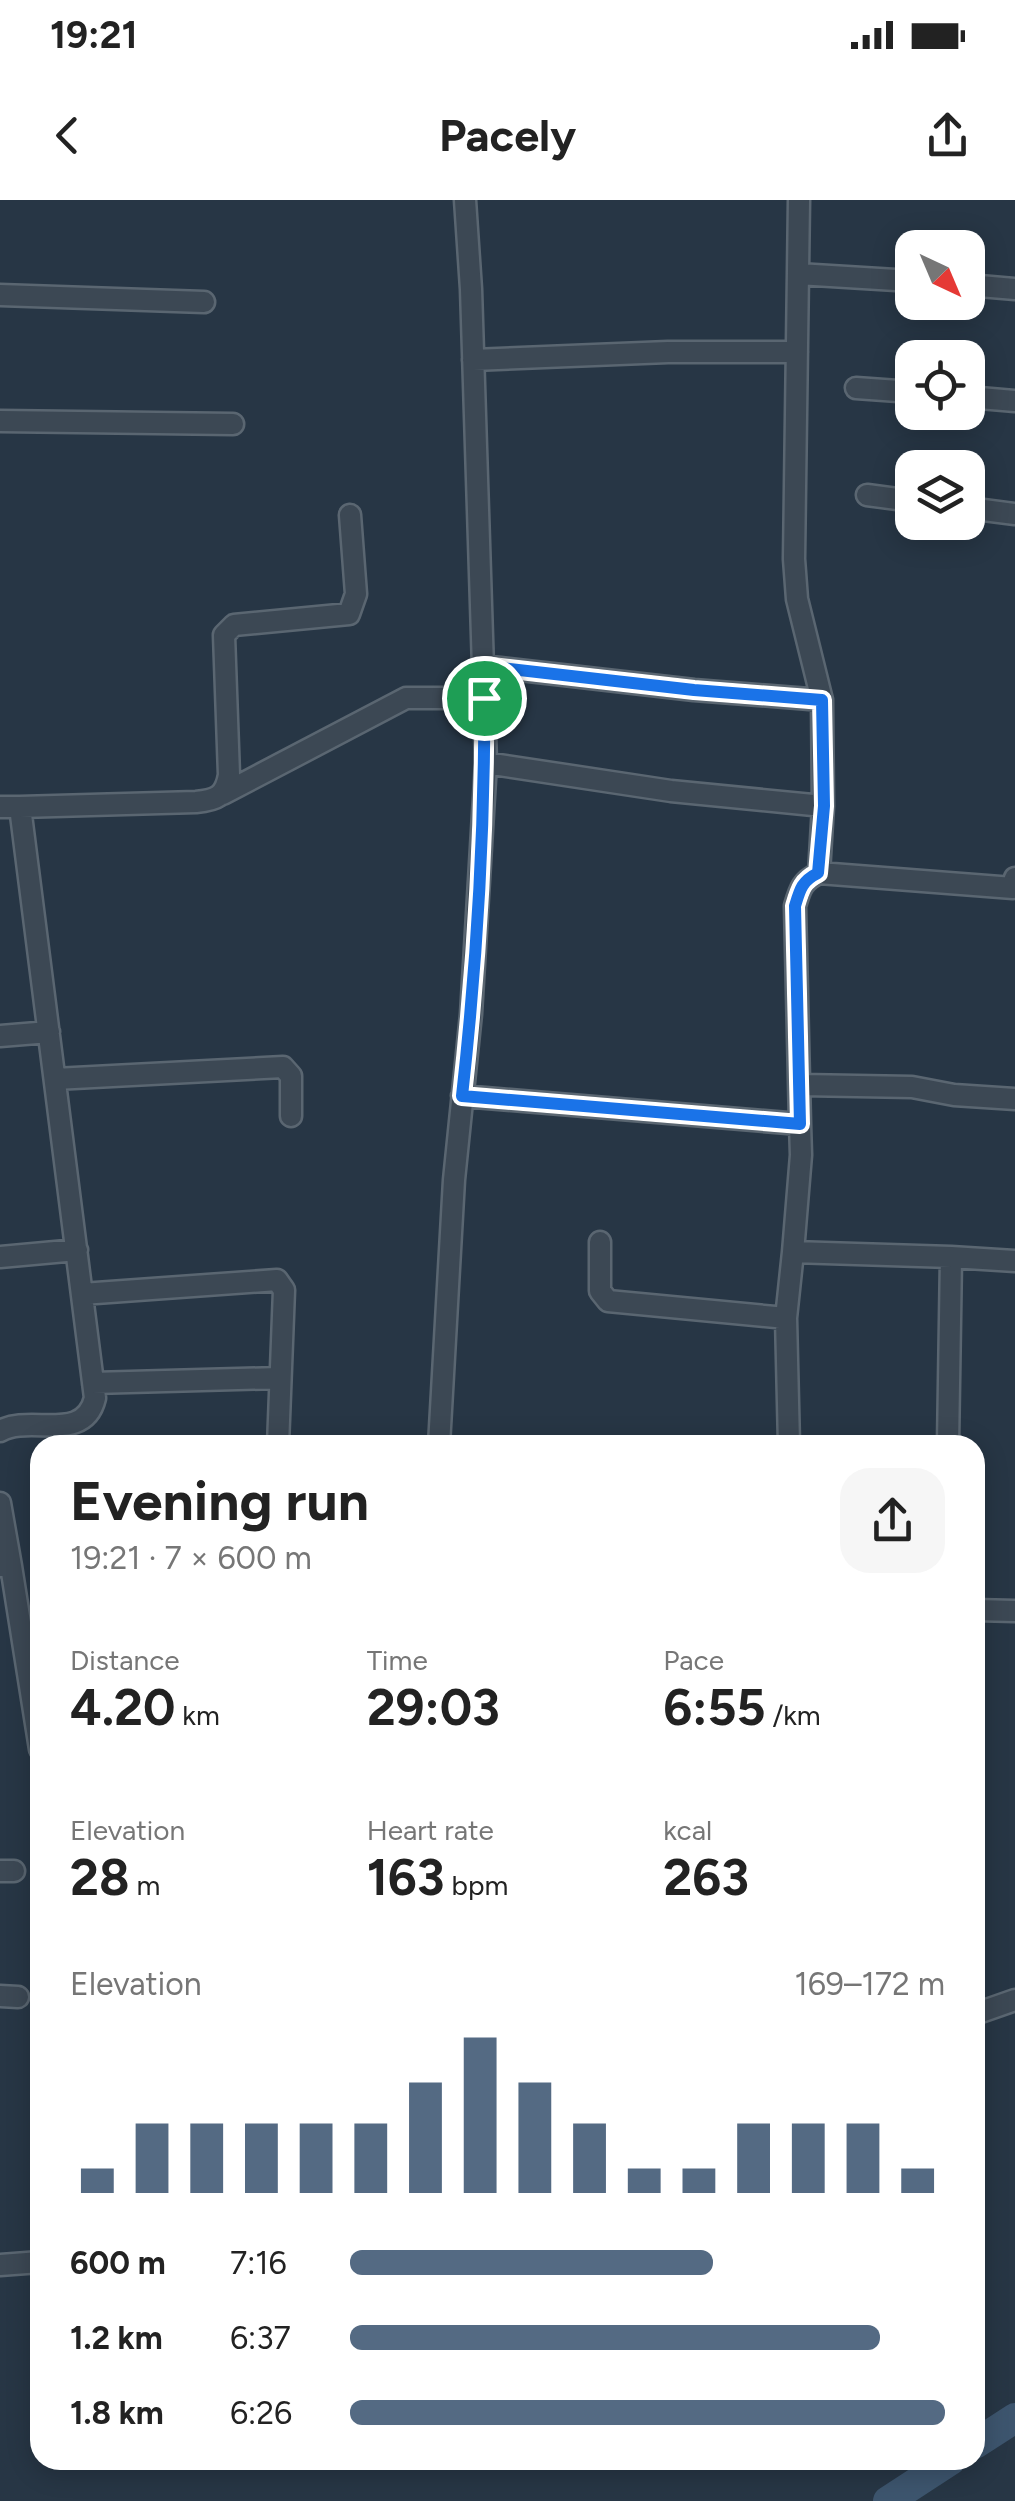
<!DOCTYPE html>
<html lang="en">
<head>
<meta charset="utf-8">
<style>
  body { margin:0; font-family:Figtree,sans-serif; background:#f6f6f6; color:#222; height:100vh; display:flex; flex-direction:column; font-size:38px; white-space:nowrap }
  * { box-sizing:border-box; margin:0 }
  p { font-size:32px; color:#767676 }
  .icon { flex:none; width:55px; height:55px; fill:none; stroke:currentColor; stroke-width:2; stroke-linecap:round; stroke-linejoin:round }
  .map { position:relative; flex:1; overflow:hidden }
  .drawer { position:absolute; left:30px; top:1235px; width:955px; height:1035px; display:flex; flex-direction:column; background:#fff; border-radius:30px; box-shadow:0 5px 25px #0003 }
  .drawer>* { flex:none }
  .needle { width:65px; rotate:136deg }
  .controls { position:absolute; left:895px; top:30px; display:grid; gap:20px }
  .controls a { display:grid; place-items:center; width:90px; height:90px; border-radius:20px; background:#fff; box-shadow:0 5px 25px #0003; font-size:50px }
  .pin { position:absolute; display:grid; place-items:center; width:85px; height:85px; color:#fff; margin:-42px; border:5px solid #fff; border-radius:50%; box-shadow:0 2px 10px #0007 }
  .round { display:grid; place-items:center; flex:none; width:105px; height:105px; border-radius:30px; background:#f6f6f6 }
  .overview { display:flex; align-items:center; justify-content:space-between; height:170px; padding:0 40px }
  h1 { font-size:55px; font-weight:700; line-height:75px }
  .figures { display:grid; grid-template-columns:repeat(3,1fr); gap:15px; height:170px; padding:10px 40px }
  .figures div { display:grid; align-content:center }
  .figures b { font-size:50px; font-weight:700 }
  .figures small { font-size:28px; font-weight:400 }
  .figures p { font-size:28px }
  .chart { height:280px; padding:20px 40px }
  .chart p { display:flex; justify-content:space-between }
  .chart svg { width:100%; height:180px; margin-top:10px; stroke:#546a83; stroke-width:6 }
  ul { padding:0 40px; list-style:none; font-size:32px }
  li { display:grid; grid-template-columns:160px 120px 1fr; align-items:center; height:75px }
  li i { height:25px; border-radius:12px; background:#546a83 }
  .status { display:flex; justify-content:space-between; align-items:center; height:70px; padding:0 50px; background:#fff; direction:ltr }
  .status svg { height:28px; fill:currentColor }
  header { display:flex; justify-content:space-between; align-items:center; height:130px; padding:0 40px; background:#fff; font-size:45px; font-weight:700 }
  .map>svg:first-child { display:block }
</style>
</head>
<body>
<div class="status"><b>19:21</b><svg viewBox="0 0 49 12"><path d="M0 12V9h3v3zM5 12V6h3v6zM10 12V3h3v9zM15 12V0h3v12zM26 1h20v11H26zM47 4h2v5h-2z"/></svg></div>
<header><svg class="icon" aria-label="back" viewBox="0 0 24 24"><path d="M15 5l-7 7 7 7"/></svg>Pacely<svg class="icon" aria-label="share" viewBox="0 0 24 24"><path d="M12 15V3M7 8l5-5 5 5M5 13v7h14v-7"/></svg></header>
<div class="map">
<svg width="1015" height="2301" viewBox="0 0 1015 2301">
  <rect width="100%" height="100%" fill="#273645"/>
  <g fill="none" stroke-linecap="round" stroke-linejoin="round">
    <path stroke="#3d556e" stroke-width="30" d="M975 2244 1015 2218
      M888 2301 951 2260"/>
    <g stroke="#5a6671" stroke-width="25">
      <path id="minor" d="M799 0 794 359 797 399 822 500
        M798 74 912 81
        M968 85 1015 89
        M0 95 204 102
        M473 160 668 152H797
        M856 188 912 192
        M968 197 1015 201
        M0 221 233 224
        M867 295 912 301
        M968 308 1015 314
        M484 466 694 490 822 500 823 606 671 591 486 563
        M223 594 406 498H485
        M0 607H20L95 1198C84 1244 30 1214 0 1231
        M20 607 196 602C216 600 225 597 229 575L224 435 234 425 349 414 356 394 350 315
        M819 673 823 606
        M0 836 49 832
        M55 879 283 867 291 876V916
        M802 885 912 887 954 895 1015 899
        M462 896 800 924 801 955 793 1052 951 1057 948 1245
        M800 924 795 706C800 689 802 681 819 673L1013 688 1015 678
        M600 1042V1091L608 1101 786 1118
        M0 1057 77 1050
        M951 1057 1015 1061
        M82 1094 277 1080 284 1090 278 1245
        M93 1183 279 1178
        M439 1245 454 980 471 814 486 563 471 89 465 0
        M789 1245 786 1118 793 1052
        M0 1303 11 1366
        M0 1366H11L40 1549
        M975 1410 1015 1411
        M0 1671H14
        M0 1796 18 1797
        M975 1814 1015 1800
        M0 2065 40 2062"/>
    </g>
    <use href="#minor" stroke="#3c4854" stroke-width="20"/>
  </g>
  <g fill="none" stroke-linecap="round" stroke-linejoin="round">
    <g stroke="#fff" stroke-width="20">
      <path id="route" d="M484 466 694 490 822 500 824 606 818 673C802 681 800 689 795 706L800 924 462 896C478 753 486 610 484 466Z"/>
    </g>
    <use href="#route" stroke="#1a73e8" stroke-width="12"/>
  </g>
</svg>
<div class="controls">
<a><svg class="needle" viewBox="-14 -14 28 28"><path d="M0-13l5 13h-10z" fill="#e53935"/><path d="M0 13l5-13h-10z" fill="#767676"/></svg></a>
<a><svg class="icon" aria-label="locate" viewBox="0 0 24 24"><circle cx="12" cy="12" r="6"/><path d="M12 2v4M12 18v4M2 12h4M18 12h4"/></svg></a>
<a><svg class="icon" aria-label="layers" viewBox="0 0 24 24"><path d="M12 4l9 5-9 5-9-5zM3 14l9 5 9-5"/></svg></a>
</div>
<div class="pin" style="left:484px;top:498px;background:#1e9e55"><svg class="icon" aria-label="arrive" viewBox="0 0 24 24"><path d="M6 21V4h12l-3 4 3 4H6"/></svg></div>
<section class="drawer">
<div class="overview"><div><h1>Evening run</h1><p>19:21 · 7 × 600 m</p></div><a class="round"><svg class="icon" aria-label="share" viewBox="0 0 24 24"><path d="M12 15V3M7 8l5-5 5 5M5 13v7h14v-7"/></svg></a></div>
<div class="figures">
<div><p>Distance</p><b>4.20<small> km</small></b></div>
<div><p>Time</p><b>29:03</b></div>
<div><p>Pace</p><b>6:55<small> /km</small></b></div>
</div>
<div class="figures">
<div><p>Elevation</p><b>28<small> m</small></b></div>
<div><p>Heart rate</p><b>163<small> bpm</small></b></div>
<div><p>kcal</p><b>263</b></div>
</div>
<div class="chart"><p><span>Elevation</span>169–172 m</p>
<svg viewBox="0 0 160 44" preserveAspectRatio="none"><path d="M5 44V38M15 44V27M25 44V27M35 44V27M45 44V27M55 44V27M65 44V17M75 44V6M85 44V17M95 44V27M105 44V38M115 44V38M125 44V27M135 44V27M145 44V27M155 44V38"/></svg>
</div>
<ul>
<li><b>600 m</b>7:16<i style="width:61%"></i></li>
<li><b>1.2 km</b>6:37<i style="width:89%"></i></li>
<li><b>1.8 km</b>6:26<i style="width:100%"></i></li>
</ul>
</section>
</div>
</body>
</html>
